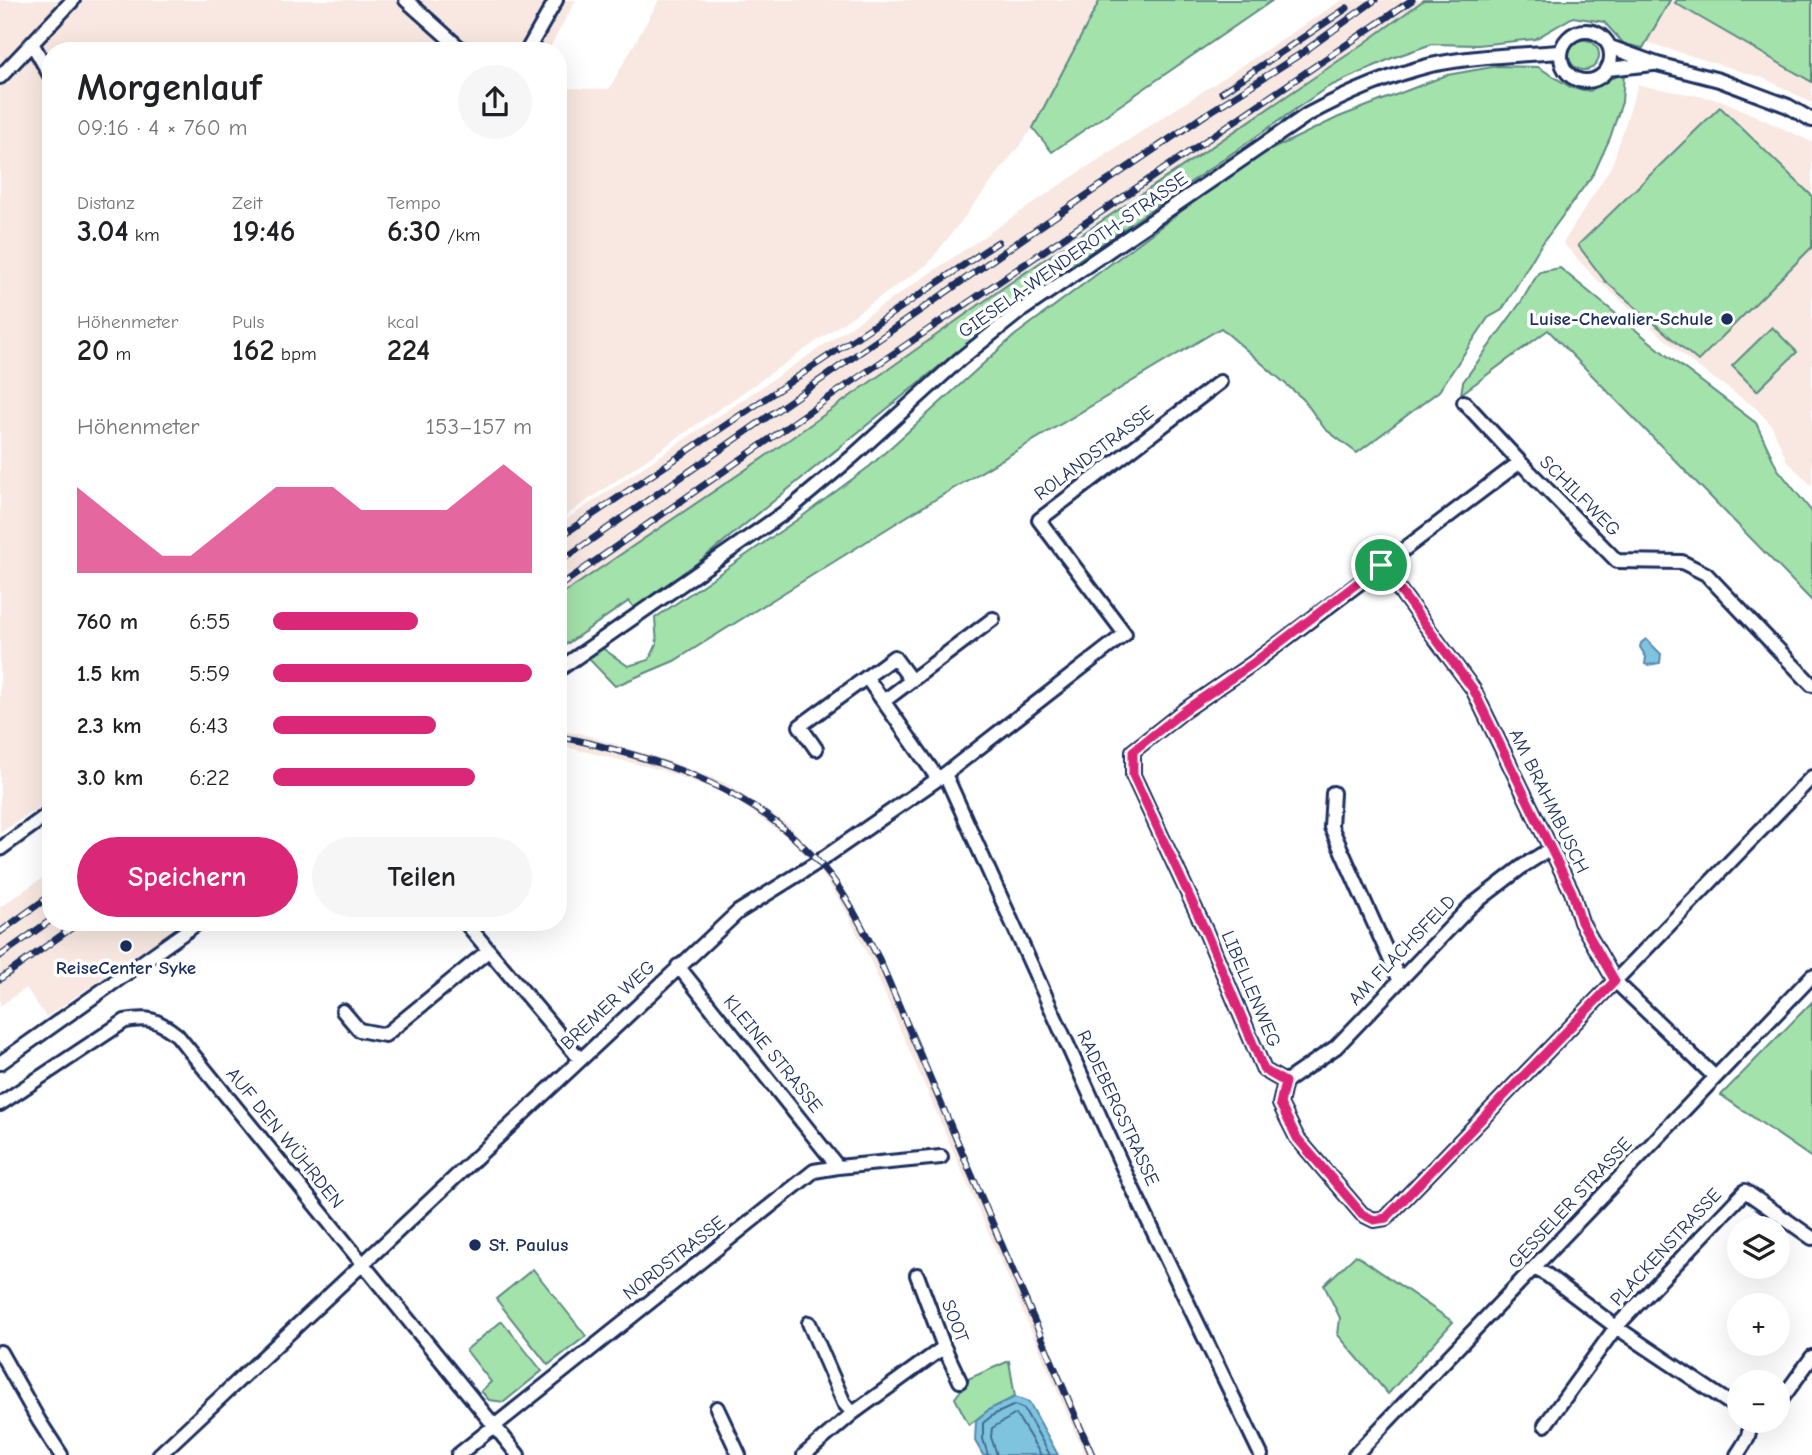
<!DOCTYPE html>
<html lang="de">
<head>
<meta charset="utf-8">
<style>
  body { margin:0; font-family:"Comic Neue",sans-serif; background:#f6f6f6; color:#202124; height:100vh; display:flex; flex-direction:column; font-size:26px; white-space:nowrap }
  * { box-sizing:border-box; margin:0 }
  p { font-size:23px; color:#757577 }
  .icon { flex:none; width:38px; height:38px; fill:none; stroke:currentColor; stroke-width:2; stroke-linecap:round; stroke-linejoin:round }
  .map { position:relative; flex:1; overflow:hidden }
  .side { position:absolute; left:42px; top:42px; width:525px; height:889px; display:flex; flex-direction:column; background:#fff; border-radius:28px; box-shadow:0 7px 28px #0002 }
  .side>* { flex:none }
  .fabs { position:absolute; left:1727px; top:1216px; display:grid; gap:14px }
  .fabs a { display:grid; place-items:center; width:63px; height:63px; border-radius:50%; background:#fff; box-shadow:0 7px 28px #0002; font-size:35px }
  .pin { position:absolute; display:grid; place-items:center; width:60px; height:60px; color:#fff; margin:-30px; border:4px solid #fff; border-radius:50%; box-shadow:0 2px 7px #0007 }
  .round { display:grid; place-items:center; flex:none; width:74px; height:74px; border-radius:37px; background:#f6f6f6 }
  .headline { display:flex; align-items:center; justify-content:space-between; height:119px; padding:0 35px }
  h1 { font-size:38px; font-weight:700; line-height:52px }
  .metrics { display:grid; grid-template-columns:repeat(3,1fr); gap:10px; height:119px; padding:7px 35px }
  .metrics div { display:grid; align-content:center }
  .metrics b { font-size:30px; font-weight:700 }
  .metrics small { font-size:19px; font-weight:400 }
  .metrics p { font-size:19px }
  .chart { height:196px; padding:14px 35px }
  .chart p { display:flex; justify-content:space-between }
  .chart svg { width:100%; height:126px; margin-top:7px; fill:#db2777; opacity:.7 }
  .cta { display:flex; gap:14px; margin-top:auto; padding:14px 35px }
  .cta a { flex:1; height:80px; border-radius:42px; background:#db2777; color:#fff; font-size:28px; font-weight:700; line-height:80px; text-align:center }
  .cta a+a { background:#f6f6f6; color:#202124 }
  ul { padding:0 35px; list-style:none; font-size:23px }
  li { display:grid; grid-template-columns:112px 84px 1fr; align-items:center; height:52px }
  li i { height:18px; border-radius:9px; background:#db2777 }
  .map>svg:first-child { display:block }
</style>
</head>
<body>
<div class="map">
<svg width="1812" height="1455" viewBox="0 0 1812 1455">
  <rect width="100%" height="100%" fill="#fff"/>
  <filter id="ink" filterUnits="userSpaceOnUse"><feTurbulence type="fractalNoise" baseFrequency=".0143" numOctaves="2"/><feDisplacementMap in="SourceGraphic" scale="14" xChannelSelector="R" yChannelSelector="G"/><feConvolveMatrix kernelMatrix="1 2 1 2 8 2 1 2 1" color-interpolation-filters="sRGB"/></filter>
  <g filter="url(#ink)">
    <path fill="#f8e8e1" d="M0 0H576L548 51H51V799L0 833Z
      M659 0H1100L1033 128 928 264 558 521V88L609 89Z
      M1342 0H1424L1362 45 558 597V525L1066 181Z
      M1670 0H1812V103L1766 79 1646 42Z
      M1638 85 1721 100 1812 142V486L1787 461 1772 426 1756 408 1692 363 1593 276 1563 243 1612 165Z
      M558 731 579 733 663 759 725 783 790 826 829 870 856 910 882 959 1097 1455H1085L871 962 845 909 819 869 787 837 727 794 661 770 558 745Z
      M51 872V922H184L46 1017 26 988 0 1006V907Z"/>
    <path fill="#a3e2aa" stroke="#5f8884" stroke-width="2" d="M1100 0H1273L1052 152 1033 128Z
      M1424 0H1670L1643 48 1624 44 1604 22 1573 17 1535 39 1478 45 1432 44 1392 58 1326 88 1017 303 695 565 634 608 629 601 558 650V597L773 451 1007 285 1362 45Z
      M1677 0H1812V82L1675 3Z
      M1569 55a15 15 0 1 1 30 0a15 15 0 1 1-30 0Z
      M1498 66 1538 67 1572 88 1590 91 1609 79 1624 74 1622 102 1610 138 1594 173 1539 248 1502 310 1488 318 1439 391 1357 453 1325 429 1303 399 1221 328 906 517 674 661 615 686 588 658 602 648 628 666 649 660 657 644 655 618 804 515 870 466 1014 336 1250 160 1339 117 1447 75Z
      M1720 107 1812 196V247L1698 361 1605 281 1578 245Z
      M1560 268 1665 354 1756 423 1777 468 1812 512V601L1548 330 1461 394 1463 382 1521 302 1539 272Z
      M1772 327 1797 352 1757 391 1732 366Z
      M1812 1002V1158L1721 1095Z
      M1356 1255 1453 1322 1388 1394 1338 1335 1340 1318 1324 1285Z
      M533 1269 586 1336 548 1365 496 1299Z
      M502 1321 542 1371 504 1402 489 1400 481 1391 491 1382 466 1350Z
      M1009 1361 1015 1397 990 1409 969 1425 955 1398 970 1378Z"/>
    <path fill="#7ec4df" stroke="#5688ab" stroke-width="2" d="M1646 639 1661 654 1660 663 1648 665 1645 664 1646 657 1640 647 1641 643Z
      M1015 1397 1029 1402 1058 1455H983L975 1441 976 1420 990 1409Z"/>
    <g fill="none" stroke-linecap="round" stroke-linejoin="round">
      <path stroke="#436b92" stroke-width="2" d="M988 1455 983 1439V1423L993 1415 1015 1405 1024 1409 1050 1455
        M997 1455 991 1437 992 1428 1016 1414 1041 1455"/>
      <g stroke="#1b2f5e" stroke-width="18">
        <path id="street" d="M406 0 463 51
          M1561 56a25 25 0 1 1 50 0a25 25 0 1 1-50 0Z
          M33 45 51 77
          M1610 47 1657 64 1719 80 1788 106 1812 120
          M527 51 556 0
          M1608 69 1653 64
          M0 77 73 0
          M1464 402 1520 462 1617 561 1682 562 1706 574 1812 685
          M1520 462 1252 664 1185 710 1133 751V775L1206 932 1264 1070 1285 1082 1280 1104 1297 1138 1362 1214 1374 1220 1386 1218 1812 777
          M1381 565 1473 689 1572 892 1581 922 1615 981 1715 1077
          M558 670 791 508 852 457 959 360 1019 312 1307 115C1346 94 1387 76 1431 65 1473 56 1518 55 1560 52
          M867 678 938 779
          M884 701 993 619
          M816 749 800 726 894 657 911 680
          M945 774 1130 1183 1261 1455
          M1333 793 1331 827 1399 979
          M0 849 51 812
          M465 922 579 1058
          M678 966 838 1167
          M343 1011 359 1030 385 1035 488 951
          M0 1063 199 922
          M1285 1082 1336 1047 1471 906 1523 866 1550 849
          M0 1104 125 1021C149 1017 157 1019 177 1035L518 1455
          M1534 1268 1547 1275 1616 1327 1740 1410
          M917 1275 944 1347 960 1381
          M809 1323 844 1403 853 1413
          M0 1352 39 1421 61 1455
          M1778 1404 1812 1357
          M717 1408 739 1455
          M1545 1425 1616 1327 1745 1191 1812 1238
          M159 1455 738 912 818 862 945 774 1125 634 1039 520 1220 382
          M458 1455 814 1171 838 1167 941 1157
          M804 1455 853 1413 944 1347
          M1355 1455 1812 976
          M1737 1455C1743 1445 1754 1433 1747 1421"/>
      </g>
      <use href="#street" stroke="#fff" stroke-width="12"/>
      <g stroke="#1b2f5e" stroke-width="7">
        <path id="rail" d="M1222 92 1347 8
          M558 538 998 242
          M558 563 1041 226 1205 115 1302 53 1375 0
          M558 587 840 390 1412 0
          M558 737C577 739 596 745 615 750 700 772 775 806 831 877 850 902 864 931 879 959L1092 1455
          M0 932 51 895
          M0 956 51 920
          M0 979 80 922"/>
      </g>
      <use href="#rail" stroke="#fff" stroke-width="4.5" stroke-dasharray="13" stroke-linecap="butt"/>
    </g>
  </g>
  <g fill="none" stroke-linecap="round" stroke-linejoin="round" filter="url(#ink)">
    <g stroke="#fff" stroke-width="14">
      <path id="route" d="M1381 565 1473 689 1572 892 1581 922 1615 981 1386 1218 1374 1220 1362 1214 1297 1138 1280 1104 1285 1082 1264 1070 1206 932 1133 775V751L1185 710 1252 664Z"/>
    </g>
    <use href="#route" stroke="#db2777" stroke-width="9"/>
  </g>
  <g fill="#1b2f5e" stroke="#fff" stroke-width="2.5">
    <circle cx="1727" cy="319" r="7"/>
    <circle cx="126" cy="946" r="7"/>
    <circle cx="475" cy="1245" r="7"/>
  </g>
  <g text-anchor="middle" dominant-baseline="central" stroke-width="7" stroke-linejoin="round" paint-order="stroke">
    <g font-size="19" fill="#1b2f5e" stroke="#fff">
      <text transform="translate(1073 255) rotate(-35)">GIESELA-WENDEROTH-STRASSE</text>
      <text transform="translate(1094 453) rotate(-37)">ROLANDSTRASSE</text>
      <text transform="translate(1580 496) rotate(45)">SCHILFWEG</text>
      <text transform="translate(1549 801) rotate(64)">AM BRAHMBUSCH</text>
      <text transform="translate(1402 950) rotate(-46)">AM FLACHSFELD</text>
      <text transform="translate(1251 989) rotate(67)">LIBELLENWEG</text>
      <text transform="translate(608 1005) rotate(-43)">BREMER WEG</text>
      <text transform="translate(773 1054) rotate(51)">KLEINE STRASSE</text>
      <text transform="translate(1118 1108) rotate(65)">RADEBERGSTRASSE</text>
      <text transform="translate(285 1138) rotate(51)">AUF DEN WÜHRDEN</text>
      <text transform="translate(1570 1203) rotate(-47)">GESSELER STRASSE</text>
      <text transform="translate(1666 1247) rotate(-47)">PLACKENSTRASSE</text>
      <text transform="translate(674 1258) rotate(-38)">NORDSTRASSE</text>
      <text transform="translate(955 1321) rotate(69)">SOOT</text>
    </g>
    <g font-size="19" font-weight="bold" fill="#1b2f5e" stroke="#fff" text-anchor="end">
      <text x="1713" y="319">Luise-Chevalier-Schule</text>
      <text x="126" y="968" text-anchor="middle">ReiseCenter Syke</text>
      <text x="489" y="1245" text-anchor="start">St. Paulus</text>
    </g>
  </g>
</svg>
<div class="fabs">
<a><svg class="icon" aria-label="layers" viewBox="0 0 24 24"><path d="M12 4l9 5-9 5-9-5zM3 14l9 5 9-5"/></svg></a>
<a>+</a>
<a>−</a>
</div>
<div class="pin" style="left:1381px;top:565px;background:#1e9e55"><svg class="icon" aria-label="arrive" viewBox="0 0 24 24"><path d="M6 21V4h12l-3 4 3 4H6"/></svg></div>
<section class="side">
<div class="headline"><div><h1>Morgenlauf</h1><p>09:16 · 4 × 760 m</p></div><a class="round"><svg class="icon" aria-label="share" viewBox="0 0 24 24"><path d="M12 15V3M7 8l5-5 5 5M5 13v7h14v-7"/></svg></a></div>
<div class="metrics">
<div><p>Distanz</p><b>3.04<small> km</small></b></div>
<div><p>Zeit</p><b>19:46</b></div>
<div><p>Tempo</p><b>6:30<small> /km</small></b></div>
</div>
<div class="metrics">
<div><p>Höhenmeter</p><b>20<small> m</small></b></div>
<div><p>Puls</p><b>162<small> bpm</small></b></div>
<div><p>kcal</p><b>224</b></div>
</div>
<div class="chart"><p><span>Höhenmeter</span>153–157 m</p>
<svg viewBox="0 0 160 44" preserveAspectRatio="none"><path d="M0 44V14L10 22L20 30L30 38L40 38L50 30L60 22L70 14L80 14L90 14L100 22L110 22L120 22L130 22L140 14L150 6L160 14V44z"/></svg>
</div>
<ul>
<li><b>760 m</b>6:55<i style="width:56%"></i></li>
<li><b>1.5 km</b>5:59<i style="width:100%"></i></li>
<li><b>2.3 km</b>6:43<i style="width:63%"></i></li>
<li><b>3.0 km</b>6:22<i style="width:78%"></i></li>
</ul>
<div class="cta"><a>Speichern</a><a>Teilen</a></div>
</section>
</div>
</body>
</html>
